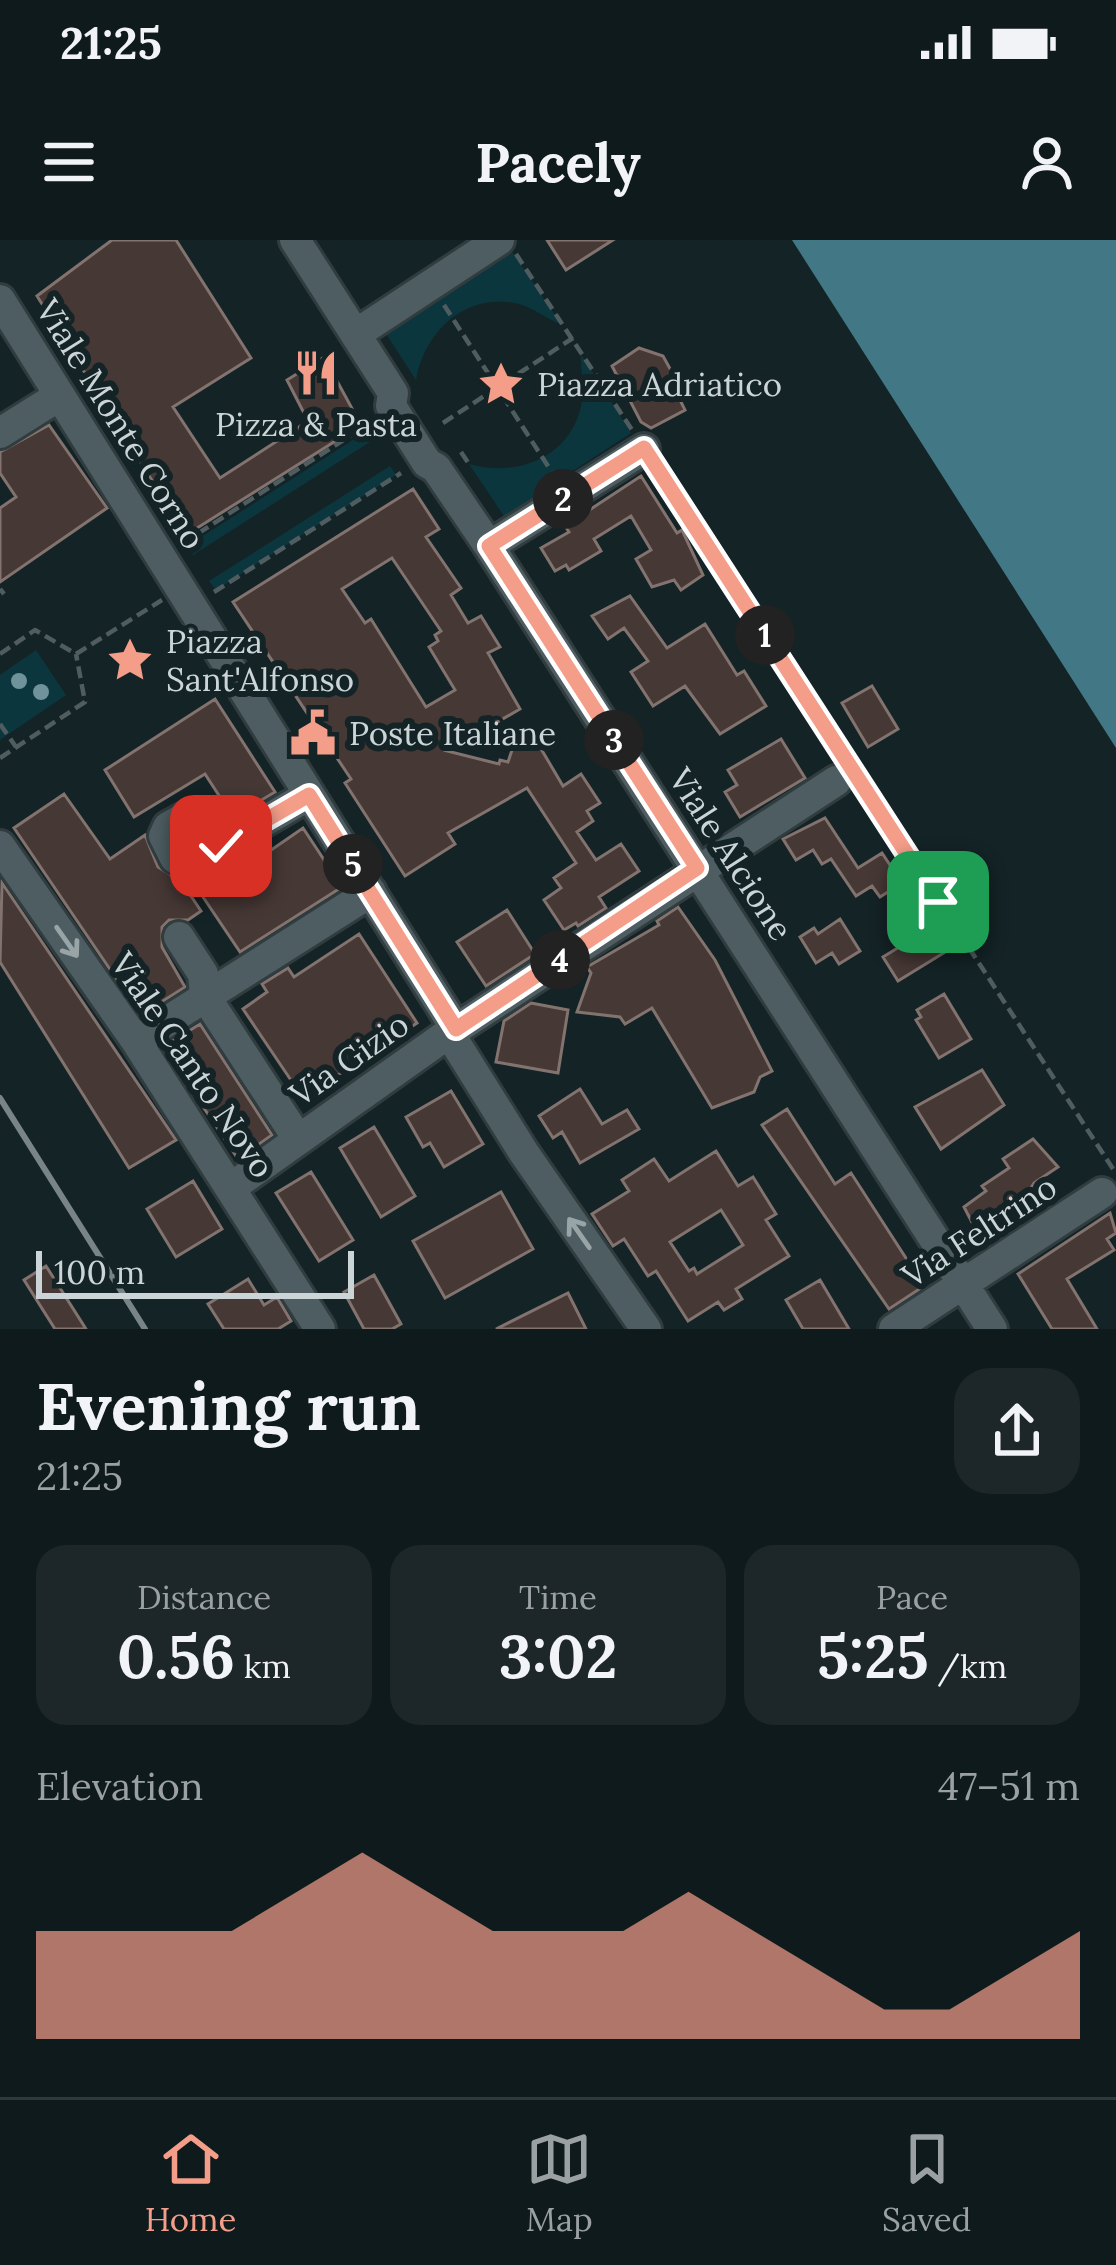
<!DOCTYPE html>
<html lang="en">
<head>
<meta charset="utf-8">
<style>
  body { margin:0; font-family:Lora,serif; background:#1d2729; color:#f1f3f6; height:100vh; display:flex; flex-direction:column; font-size:45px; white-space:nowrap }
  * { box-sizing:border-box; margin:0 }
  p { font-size:39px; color:#9ba1a3 }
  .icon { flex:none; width:66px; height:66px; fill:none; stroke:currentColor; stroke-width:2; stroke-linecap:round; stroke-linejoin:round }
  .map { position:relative; height:1089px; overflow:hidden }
  .sheet { display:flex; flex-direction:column; background:#0f1a1c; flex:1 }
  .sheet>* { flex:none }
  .scale { position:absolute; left:36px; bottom:30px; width:318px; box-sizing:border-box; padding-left:12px; border:6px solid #cbd4d6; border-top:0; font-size:33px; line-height:42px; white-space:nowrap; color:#cbd4d6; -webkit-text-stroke:9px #142326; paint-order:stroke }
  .pin { position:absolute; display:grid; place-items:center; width:102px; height:102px; color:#fff; margin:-51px; border-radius:24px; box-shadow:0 6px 18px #0006 }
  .km { position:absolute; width:60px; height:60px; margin:-30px; border-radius:50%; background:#222; color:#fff; font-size:33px; line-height:60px; text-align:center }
  .round { display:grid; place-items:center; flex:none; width:126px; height:126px; border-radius:36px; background:#1d2729 }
  .summary { display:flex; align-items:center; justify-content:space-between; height:204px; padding:0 36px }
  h1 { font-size:66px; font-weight:800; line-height:90px }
  .metrics { display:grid; grid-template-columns:repeat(3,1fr); gap:18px; height:204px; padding:12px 36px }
  .metrics div { display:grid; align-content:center; border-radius:30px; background:#1d2729; text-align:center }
  .metrics b { font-size:60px; font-weight:800 }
  .metrics small { font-size:33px; font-weight:400 }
  .metrics p { font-size:33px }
  .chart { height:336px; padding:24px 36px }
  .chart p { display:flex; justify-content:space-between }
  .chart svg { width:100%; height:216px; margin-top:12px; fill:#f49e8a; opacity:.7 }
  .status { display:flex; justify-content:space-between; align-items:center; height:84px; padding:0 60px; background:#0f1a1c; direction:ltr }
  .status svg { height:33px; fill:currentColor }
  header { display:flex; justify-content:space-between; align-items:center; height:156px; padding:0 36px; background:#0f1a1c; font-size:54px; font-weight:800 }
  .menu { display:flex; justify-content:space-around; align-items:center; height:168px; border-top:3px solid #2f383b; background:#0f1a1c; font-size:33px; color:#9ba1a3 }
  .menu a { display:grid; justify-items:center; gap:6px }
  .menu .current { color:#f49e8a }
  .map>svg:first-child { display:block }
</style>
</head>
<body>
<div class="status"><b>21:25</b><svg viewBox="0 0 49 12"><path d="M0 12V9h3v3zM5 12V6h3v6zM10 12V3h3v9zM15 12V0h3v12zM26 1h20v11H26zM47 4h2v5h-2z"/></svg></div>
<header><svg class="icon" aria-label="menu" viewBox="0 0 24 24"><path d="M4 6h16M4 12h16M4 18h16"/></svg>Pacely<svg class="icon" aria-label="person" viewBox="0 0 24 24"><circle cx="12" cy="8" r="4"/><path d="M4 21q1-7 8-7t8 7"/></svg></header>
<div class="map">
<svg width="1116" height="1089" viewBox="0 0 1116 1089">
  <rect width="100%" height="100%" fill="#142326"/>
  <path fill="#0c363e" d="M509 7 561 84C548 80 534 68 519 64 466 51 424 92 416 140L383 89Z
    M581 114 631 193 504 276 469 224C518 238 572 217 582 162 585 146 580 128 581 114Z
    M367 191 373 200 193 315 187 306Z
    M390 226 396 235 216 350 209 341Z
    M36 410 66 455 0 500V435Z"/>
  <path fill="#427885" d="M792 0H1116V508Z"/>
  <path fill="#463835" stroke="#83736f" stroke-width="3" fill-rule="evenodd" d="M112 0H176L251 118 173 167 220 238 308 181 287 140 324 117 361 185 186 295 37 56Z
    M547 0H613L566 30Z
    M639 108 663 116 684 154 681 162 685 170 651 188 641 182 612 126Z
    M49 185 107 268 0 342V268L16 257 0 233V212Z
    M641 236 677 293 682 290 703 335 681 350 674 340 652 347 636 319 651 310 631 276 594 299 601 311 569 330 566 325 555 331 541 308 569 292 565 286Z
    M413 249 439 289 426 297 461 348 451 355 468 383 481 376 500 407 488 413 520 469 447 511 499 524 500 520 508 522 515 501 530 506 537 502 563 546 581 534 600 563 587 571 593 581 577 592 596 620 621 604 639 631 599 657 606 668 578 686 576 683 564 690 544 660 561 648 554 638 576 623 527 548 448 593 455 604 405 636 345 543 351 539 233 362ZM392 318 441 391 435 395 438 401 429 407 455 450 426 467 371 379 365 383 342 349Z
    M630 356 667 408 705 384 737 435 744 431 766 466 720 494 685 446 653 466 631 432 648 421 624 388 608 399 592 376Z
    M872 446 898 489 868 507 842 463Z
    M215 459 275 552 233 577 205 534 134 577 105 530Z
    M781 499 805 538 740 577 725 552 737 545 728 530Z
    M64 554 110 619 145 595 158 627 181 641 201 671 188 680H169L162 687V707L185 747 141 775 14 588Z
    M825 578 858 628 882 613 902 643 880 657 872 646 856 656 831 619 822 624 813 610 796 620 783 599Z
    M303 588 342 647 240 712 203 657Z
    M2 643 176 900 129 928 0 722Z
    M678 667 715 720 772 831 760 837 754 852 712 868 652 768 625 784 620 777 577 772 591 733 587 727 659 685 657 681Z
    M507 670 535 714 486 746 457 702Z
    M931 678 950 709 898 741 883 717 917 696 912 689Z
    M840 679 860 711 839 724 832 713 816 723 800 697 814 688 818 694Z
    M359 694 417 783 303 858 243 769 267 752 262 744 288 728 294 737Z
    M944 754 971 799 939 818 916 780 921 777 917 770Z
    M531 763 568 770 558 833 496 822 504 781Z
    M200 784 272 895 238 919 163 807Z
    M982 830 1004 865 941 909 915 867Z
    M580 849 602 884 627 870 639 889 580 923 562 892 553 898 539 876Z
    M451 851 483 904 444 927 430 903 423 907 406 877Z
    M787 869 835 944 851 933 924 1046 889 1069 762 885Z
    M374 887 415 956 381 977 340 908Z
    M1033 899 1058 927 1034 943 1017 969 1019 973 993 991 989 986 978 994 964 967 986 951 982 946 1009 928 1003 919Z
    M716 911 738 946 753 937 776 974 766 980 789 1016 736 1049 742 1059 724 1070 718 1062 688 1081 656 1031 648 1036 624 999 613 1006 592 974 629 951 622 940 654 919 669 941ZM721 970 743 1005 697 1034 694 1028 689 1031 670 1002Z
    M311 932 353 1000 319 1021 276 953Z
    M193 941 222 989 176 1017 147 969Z
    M501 952 533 1009 445 1058 413 1001Z
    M1110 973 1116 993 1107 999 1114 1010 1067 1039 1097 1089H1052L1018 1034Z
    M46 1026 86 1089H55L24 1040Z
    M374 1035 401 1084 392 1089H364L344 1052Z
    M248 1039 264 1065 277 1057 291 1081 278 1089H224L208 1064Z
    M820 1040 849 1089H803L786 1060Z
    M568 1053 586 1089H496Z"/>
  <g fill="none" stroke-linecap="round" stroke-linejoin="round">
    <g stroke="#313c3f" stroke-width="36">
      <path id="minor" d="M295 0 393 153 391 166 427 223 436 228 489 306 992 1089
        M0 60 456 789 449 793 524 913 646 1089
        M356 94 499 0
        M0 193 59 156
        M489 306 644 209
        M0 606 136 801 320 1089
        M221 606 204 584 184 578 168 587 164 596 175 618 192 624 309 555
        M179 697 203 734 205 756 298 899
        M456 789 836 541
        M136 801 371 652
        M232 947 449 793
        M894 1089 1102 953"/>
    </g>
    <path stroke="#505d60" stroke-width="4.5" stroke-dasharray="12 6" stroke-linecap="butt" d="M516 14 632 190
      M444 65 555 237
      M443 183 573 98
      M461 212 469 224
      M658 230 845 517
      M183 303 370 183
      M0 349 4 354
      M214 352 401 233
      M0 414 35 390 76 414 162 360
      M0 484 16 507
      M0 518 85 462 76 414
      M861 542 1113 929"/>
    <use href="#minor" stroke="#4d5d61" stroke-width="30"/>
    <path stroke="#788486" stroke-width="6" d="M0 858 145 1089"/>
  </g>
  <g fill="#70929a">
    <circle cx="19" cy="441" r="8"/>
    <circle cx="41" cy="452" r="8"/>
  </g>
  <defs><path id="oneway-shaft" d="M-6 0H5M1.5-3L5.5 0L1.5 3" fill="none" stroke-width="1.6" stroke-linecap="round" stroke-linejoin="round" transform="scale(3)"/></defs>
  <g stroke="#99a4a7">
    <use href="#oneway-shaft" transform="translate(67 702) rotate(55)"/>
    <use href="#oneway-shaft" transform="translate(579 993) rotate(-125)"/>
  </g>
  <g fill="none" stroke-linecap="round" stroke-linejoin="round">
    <g stroke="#fff" stroke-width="24">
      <path id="route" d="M221 606 309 555 456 789 697 628 489 306 644 208 938 662"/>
    </g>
    <use href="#route" stroke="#f49e8a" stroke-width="15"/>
  </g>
  <defs>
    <g id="restaurant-bare" transform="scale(3.6)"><path d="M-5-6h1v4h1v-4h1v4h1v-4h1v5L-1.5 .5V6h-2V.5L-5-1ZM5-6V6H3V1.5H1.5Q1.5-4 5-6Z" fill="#f49e8a" stroke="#142326" stroke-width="2.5" paint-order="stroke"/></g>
    <g id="sight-bare" transform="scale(3.6)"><path d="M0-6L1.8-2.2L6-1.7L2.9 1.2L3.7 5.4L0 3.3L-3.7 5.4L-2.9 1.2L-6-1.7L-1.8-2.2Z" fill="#f49e8a" stroke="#142326" stroke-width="2.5" paint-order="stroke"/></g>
    <g id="civic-bare" transform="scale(3.6)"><path d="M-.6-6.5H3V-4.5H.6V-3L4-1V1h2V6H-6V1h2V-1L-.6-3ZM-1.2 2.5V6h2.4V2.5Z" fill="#f49e8a" stroke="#142326" stroke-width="2.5" paint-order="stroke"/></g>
  </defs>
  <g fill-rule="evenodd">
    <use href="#restaurant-bare" x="316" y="133"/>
    <use href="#sight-bare" x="501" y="144"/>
    <use href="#sight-bare" x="130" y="420"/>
    <use href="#civic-bare" x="313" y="493"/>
  </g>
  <g text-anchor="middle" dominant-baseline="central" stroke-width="12" stroke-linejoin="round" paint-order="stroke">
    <g font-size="33" fill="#cbd4d6" stroke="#142326" text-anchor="start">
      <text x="537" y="144">Piazza Adriatico</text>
      <text x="316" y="184" text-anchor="middle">Pizza &amp; Pasta</text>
      <text x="166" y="401">Piazza<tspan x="166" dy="38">Sant'Alfonso</tspan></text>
      <text x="349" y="493">Poste Italiane</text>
    </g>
    <g font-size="33" fill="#cbd4d6" stroke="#142326">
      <text transform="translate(121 184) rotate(58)">Viale Monte Corno</text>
      <text transform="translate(731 614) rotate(57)">Viale Alcione</text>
      <text transform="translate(349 819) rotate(-35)">Via Gizio</text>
      <text transform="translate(193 825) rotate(56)">Viale Canto Novo</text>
      <text transform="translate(979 991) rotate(-33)">Via Feltrino</text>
    </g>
  </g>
</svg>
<div class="scale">100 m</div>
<div class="pin" style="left:938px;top:662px;background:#1e9e55"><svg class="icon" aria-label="arrive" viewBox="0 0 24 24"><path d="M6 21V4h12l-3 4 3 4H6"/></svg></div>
<div class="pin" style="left:221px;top:606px;background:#d93025"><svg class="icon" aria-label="check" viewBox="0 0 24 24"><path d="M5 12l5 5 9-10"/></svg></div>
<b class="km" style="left:765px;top:395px">1</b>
<b class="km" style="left:563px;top:259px">2</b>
<b class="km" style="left:614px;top:500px">3</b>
<b class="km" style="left:560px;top:720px">4</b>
<b class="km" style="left:353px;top:624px">5</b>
</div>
<section class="sheet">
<div class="summary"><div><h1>Evening run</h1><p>21:25</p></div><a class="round"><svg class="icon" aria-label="share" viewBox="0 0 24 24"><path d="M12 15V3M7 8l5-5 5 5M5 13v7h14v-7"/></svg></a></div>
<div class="metrics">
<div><p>Distance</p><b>0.56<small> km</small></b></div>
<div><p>Time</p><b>3:02</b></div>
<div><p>Pace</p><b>5:25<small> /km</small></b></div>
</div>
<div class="chart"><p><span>Elevation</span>47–51 m</p>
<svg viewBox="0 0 160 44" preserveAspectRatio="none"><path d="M0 44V22L10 22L20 22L30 22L40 14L50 6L60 14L70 22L80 22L90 22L100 14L110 22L120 30L130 38L140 38L150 30L160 22V44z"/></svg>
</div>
</section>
<nav class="menu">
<a class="current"><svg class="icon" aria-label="home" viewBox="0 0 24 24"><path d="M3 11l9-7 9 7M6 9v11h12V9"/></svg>Home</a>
<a><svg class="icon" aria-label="map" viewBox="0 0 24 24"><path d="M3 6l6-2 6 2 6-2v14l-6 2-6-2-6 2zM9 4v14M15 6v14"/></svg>Map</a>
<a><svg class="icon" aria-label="saved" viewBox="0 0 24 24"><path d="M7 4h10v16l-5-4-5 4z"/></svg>Saved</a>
</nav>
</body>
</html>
